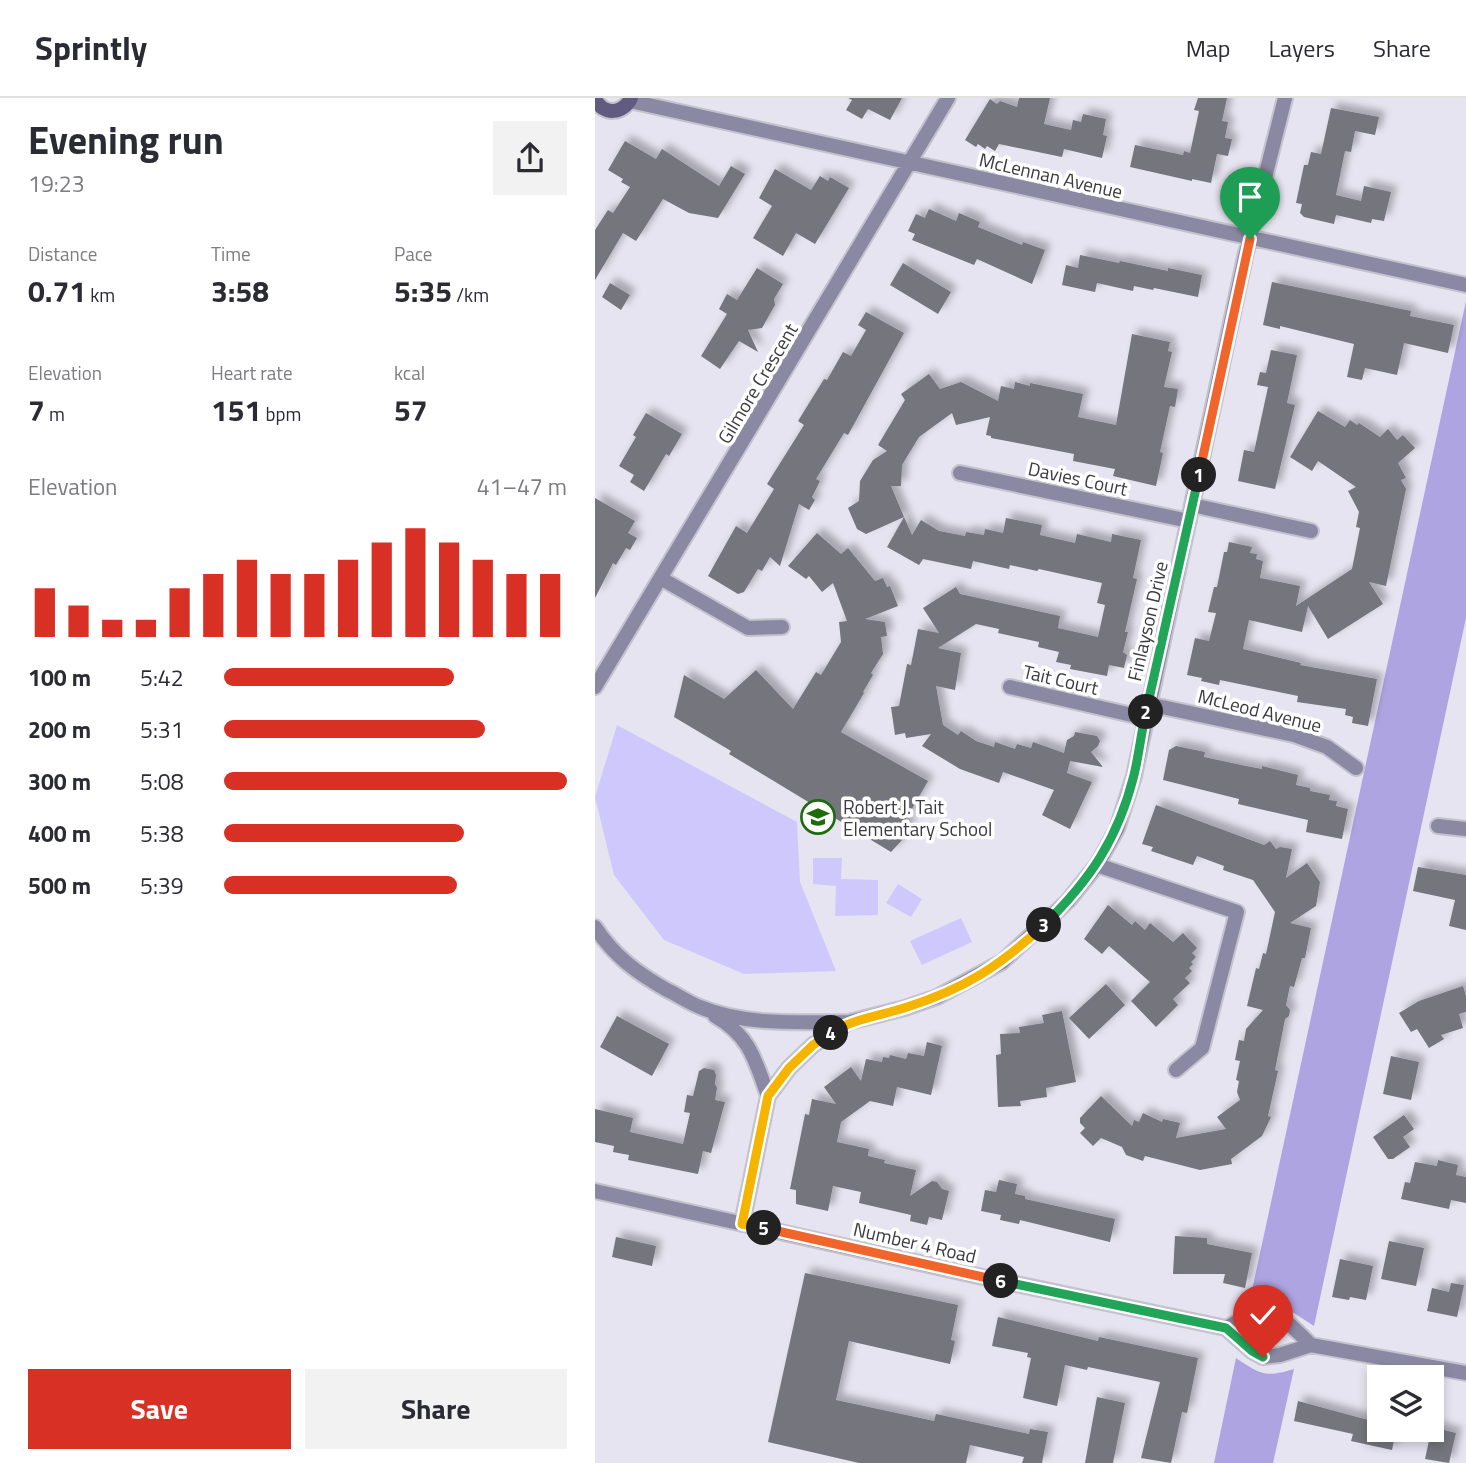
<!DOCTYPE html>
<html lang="en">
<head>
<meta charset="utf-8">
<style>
  body { margin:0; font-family:"Titillium Web",sans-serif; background:#f2f2f3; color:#2b2b33; height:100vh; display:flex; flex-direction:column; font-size:26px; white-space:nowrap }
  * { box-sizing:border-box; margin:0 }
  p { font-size:23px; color:#7c7c81 }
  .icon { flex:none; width:38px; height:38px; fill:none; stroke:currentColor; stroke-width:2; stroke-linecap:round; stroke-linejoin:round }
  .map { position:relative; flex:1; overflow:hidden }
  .drawer { display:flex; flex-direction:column; background:#fff; width:595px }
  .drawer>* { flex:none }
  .fabs { position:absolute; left:772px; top:1267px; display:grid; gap:14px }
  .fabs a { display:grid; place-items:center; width:77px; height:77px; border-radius:0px; background:#fff; box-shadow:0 4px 10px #0003; font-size:35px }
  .pin { position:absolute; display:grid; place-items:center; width:60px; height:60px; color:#fff; margin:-72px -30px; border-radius:50% 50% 50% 0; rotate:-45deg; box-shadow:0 0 7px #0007 }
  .pin .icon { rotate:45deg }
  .km { position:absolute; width:35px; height:35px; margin:-18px; border-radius:50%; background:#222; color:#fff; font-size:19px; line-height:35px; text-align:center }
  .round { display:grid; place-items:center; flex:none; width:74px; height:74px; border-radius:0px; background:#f2f2f3 }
  .overview { display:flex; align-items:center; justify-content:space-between; height:119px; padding:0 28px }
  h1 { font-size:38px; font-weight:700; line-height:52px }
  .figures { display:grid; grid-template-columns:repeat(3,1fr); gap:10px; height:119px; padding:7px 28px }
  .figures div { display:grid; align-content:center }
  .figures b { font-size:30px; font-weight:700 }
  .figures small { font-size:19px; font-weight:400 }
  .figures p { font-size:19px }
  .chart { height:196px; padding:14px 28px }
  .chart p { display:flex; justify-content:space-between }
  .chart svg { width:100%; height:126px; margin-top:7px; stroke:#d93025; stroke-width:6 }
  .action { display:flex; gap:14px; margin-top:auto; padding:14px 28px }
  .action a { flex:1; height:80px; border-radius:0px; background:#d93025; color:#fff; font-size:28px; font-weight:700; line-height:80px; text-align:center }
  .action a+a { background:#f2f2f3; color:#2b2b33 }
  ul { padding:0 28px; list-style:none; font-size:23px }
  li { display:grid; grid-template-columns:112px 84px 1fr; align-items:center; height:52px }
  li i { height:18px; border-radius:9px; background:#d93025 }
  header { display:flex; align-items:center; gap:42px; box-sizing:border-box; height:98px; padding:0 35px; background:#fff; border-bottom:2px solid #e1e1e2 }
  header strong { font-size:33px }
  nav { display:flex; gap:38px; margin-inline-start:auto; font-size:24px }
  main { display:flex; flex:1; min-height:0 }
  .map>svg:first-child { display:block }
</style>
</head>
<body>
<header>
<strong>Sprintly</strong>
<nav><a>Map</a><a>Layers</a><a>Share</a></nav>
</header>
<main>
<section class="drawer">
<div class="overview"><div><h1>Evening run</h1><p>19:23</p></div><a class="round"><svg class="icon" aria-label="share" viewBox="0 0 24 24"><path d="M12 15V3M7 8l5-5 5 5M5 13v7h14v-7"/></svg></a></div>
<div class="figures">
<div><p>Distance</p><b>0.71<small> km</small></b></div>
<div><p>Time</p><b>3:58</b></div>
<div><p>Pace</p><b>5:35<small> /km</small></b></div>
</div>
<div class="figures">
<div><p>Elevation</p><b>7<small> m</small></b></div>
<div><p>Heart rate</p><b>151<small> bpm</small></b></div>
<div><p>kcal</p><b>57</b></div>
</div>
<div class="chart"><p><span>Elevation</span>41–47 m</p>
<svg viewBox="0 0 160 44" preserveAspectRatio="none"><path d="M5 44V27M15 44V33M25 44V38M35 44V38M45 44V27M55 44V22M65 44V17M75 44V22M85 44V22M95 44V17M105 44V11M115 44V6M125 44V11M135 44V17M145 44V22M155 44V22"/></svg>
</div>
<ul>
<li><b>100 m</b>5:42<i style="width:67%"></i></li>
<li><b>200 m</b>5:31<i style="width:76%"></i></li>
<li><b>300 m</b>5:08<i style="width:100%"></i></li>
<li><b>400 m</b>5:38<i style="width:70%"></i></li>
<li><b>500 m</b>5:39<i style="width:68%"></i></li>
</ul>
<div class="action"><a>Save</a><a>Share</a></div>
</section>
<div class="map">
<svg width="871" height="1365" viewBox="0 0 871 1365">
  <defs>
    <filter id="shadow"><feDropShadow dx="6" dy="-6" stdDeviation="3.5" flood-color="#0004"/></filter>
  </defs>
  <rect width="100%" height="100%" fill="#e6e4f0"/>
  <path fill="#cfc8fc" d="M22 627 202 724 205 784 241 873 149 876 69 842 19 777 0 699Z
    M218 760H247L246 781 283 782V817L240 818 241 788 218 786Z
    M303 786 327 801 316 819 291 805Z
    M366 820 377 844 327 867 315 843Z"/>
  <path fill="#aea4e2" d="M871 203V520L719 1228 682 1204 654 1206Z
    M641 1260C665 1276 670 1280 699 1271L678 1365H619Z"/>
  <path fill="#75747e" filter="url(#shadow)" d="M253 0H307L295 22 273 11 267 21 251 12 257 2Z
    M424 0H455L449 26 476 32 478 22 486 24 488 16 511 21 508 37 512 38 507 60 469 51 467 59 404 46 400 53 392 48 390 51 383 46 381 49 370 42 395 1 402 6 405 3 422 9Z
    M603 0H632L627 23 633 24 630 40 637 41 633 58 622 56 616 85 597 81V83L535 69 540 47 588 57 589 53 595 55 604 13 599 12Z
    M736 10 784 19 780 37 760 33 756 54 750 53 741 97 766 103 769 88 796 94 789 123 777 121 776 125 741 117 739 126 709 119 705 115 707 106 701 105 709 67H713L716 54 726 56Z
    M30 43 61 61 67 51 124 88 136 68 150 76 123 120 94 115 68 101 41 143 28 135 0 182V132L13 112 18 115 35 89 26 84 28 81 13 72Z
    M180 71 216 92 225 78 233 83 235 79 254 90 220 146 201 135 188 158 158 140 177 108 164 100Z
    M334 111 361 123 364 115 385 124 383 129 427 147 428 144 450 152 437 186 382 161 379 167 317 142 320 136 313 133 321 116 330 120Z
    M485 157 524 165 525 163 573 173V170L607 177 603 199 559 190 558 192 539 188 538 193 502 185 500 194 467 187 471 167 483 170Z
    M308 165 356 194 343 216 295 187Z
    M162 170 188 186 179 201 180 207 167 230 153 232 163 254 144 243 125 271 106 258 132 216 124 211 132 196 142 202Z
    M677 184 816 213 815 218 859 227 853 255 809 245 802 277 770 270 767 282 752 279 759 246 685 228V231L668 227Z
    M15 185 35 197 26 212 7 199Z
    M271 214 309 235 253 337 249 335 221 381 225 383 217 399 220 402 214 412 204 406 185 468 175 459 167 473 163 471 149 494 143 496 113 478 141 428 152 435 179 391 172 386 209 327 203 323 229 281 232 282 248 254 256 258 271 232 263 227Z
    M537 236 575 244 573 253 577 254 569 289 583 291 580 309 575 308 565 354 568 355 561 388 518 378 520 371 478 363 479 356 396 340V338L391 337 395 319 361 327 357 315 324 339 307 367 306 388H296L309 419 271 436 262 431 253 410 264 403 265 383 278 362 292 353 283 347 310 302 306 296 334 276 345 291 366 284 403 303 406 288 419 291 420 284 435 288V285L488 296 483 319 521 327Z
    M676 252 702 257 692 305 700 307 680 391 643 383 649 352 659 354 673 289 662 287 665 274 671 275Z
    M723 313 750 329 755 322 762 327 764 325 785 339 793 331 802 342 808 337 820 350 803 365 811 380 806 382 811 391 791 488 774 484 788 506 733 541 713 508 707 534 654 522 648 551 706 565 705 567 782 581 773 628 757 625 758 619 750 617 751 611 702 604 703 598 625 582 624 587 606 583 607 580 592 577 600 540 614 543 621 515 613 514 619 489H622L629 454H632L634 444 657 449 655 455 662 456 661 461 668 463 665 480 705 488 701 508 757 471 765 430 761 429 764 414 753 393 761 389 723 363 717 373 695 359Z
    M51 315 87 336 74 358 71 356 49 393 35 384 39 377 24 368 41 339 38 337Z
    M0 400 40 423 33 435 42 440 35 452 31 450 21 467 18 465 0 500Z
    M309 419 317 437 326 422 344 433 370 438 371 434 389 437 390 431 408 435 411 420 447 427 445 437 480 445 482 436 516 444 517 436 546 442 538 480 542 481 530 534H533L528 554 532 557 529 570 514 567 512 578 475 571 476 567 461 564 464 554 443 549 444 544 403 535 404 531 381 526 343 550 366 555 360 592 341 588 348 627 363 637 366 633 381 643 399 649 400 644 420 651 422 646 436 650 438 644 469 655 472 642 479 638 480 634 502 638 505 643 503 648 496 654 508 669 475 663 472 675 497 684 475 731 447 717 459 692 408 674 404 685 365 671 327 648 336 636 311 640 310 635 300 637 296 609 304 608 312 566 316 567 323 531 344 535 328 510 361 489 365 496 465 518 463 530 503 539 510 507 502 505 507 485 444 471 442 473 415 467 414 471 378 463 376 471 328 461 324 467 292 449Z
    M222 435 246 456 253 450 280 483 288 480 292 489 295 488 303 508 270 521 290 524 292 538 286 539 288 556 276 575 278 577 268 594 269 595 246 634 333 683 310 723 315 726 308 741 296 754 134 656 136 653 79 619 89 577 129 601 161 572 198 611 221 574 226 577 246 544 244 524 252 523 238 485 227 494 214 478 211 481 193 468Z
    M581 648 610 654 609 659 651 668 667 671V668L703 677 701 687 715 690V693L735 697 734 702 742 703 741 708 753 711 747 741 711 734 713 722 643 706 644 701 568 682 574 652Z
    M561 707 669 747 675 743 681 751 685 749 697 751 691 780 712 765 725 784 721 808 695 825 716 830 710 860H707L699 889 695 888 691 907 695 912 694 918 690 921 680 972 683 973 673 1018 676 1019 667 1038 636 1061 637 1066 605 1072 550 1058 548 1063 531 1057 527 1049 506 1040 498 1048 485 1035 490 1030 485 1025V1020L506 998 537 1028 539 1022 544 1024 548 1015 567 1024 568 1021 585 1025 581 1040 631 1031 622 1019 645 1002 642 994 644 983 641 982 645 963 640 962 644 942 649 943 651 931 668 912 652 908 661 870 664 871 668 855 671 856 680 814 658 782 628 772 629 768 602 758 598 767 556 753 558 749 547 746Z
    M823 769 871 777V832L854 828 860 802 818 793Z
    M513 807 537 827 540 823 550 832 555 825 578 844 588 835 602 850 597 855 601 859 596 864 598 866 594 870 597 873 590 880 595 885 578 901 583 907 561 929 536 903 555 884 514 848 507 856 489 841Z
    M511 886 530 907 494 941 474 920Z
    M868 888 871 898V914L864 916 868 930 846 937 849 941 834 950 822 931 816 934 804 915 824 903Z
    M467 913 481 984 451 990 452 999 425 1003 426 1008 403 1009 401 957 406 956 405 936 425 935 424 929 449 925 447 917Z
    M22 918 74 946 57 978 5 949Z
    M332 944 347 948 336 997 302 989 298 1008 275 1003 246 1024 242 1044 274 1051 273 1058 290 1062 289 1065 321 1072 315 1098 337 1083 342 1084 347 1091 354 1093 347 1122 334 1119 332 1127 315 1123 316 1117 264 1105 266 1094 238 1088 233 1113 201 1106V1092L195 1091 210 1016 214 1017 217 1001 241 1006 229 989 256 969 266 983 271 961 287 964 288 959 294 960 295 957 311 961 313 955 329 958Z
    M796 958 824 964 816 1002 788 996Z
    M109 970 119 972 121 977 120 986 122 990 120 1002 130 1004 116 1055 108 1053 103 1076 33 1062 34 1057 18 1054 19 1048 0 1044V1011L38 1020 35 1034 88 1046 95 1015 89 1014 92 997 98 998 104 973Z
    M809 1017 819 1031 808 1039 815 1049 798 1061H793L778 1039Z
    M843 1062 863 1067 861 1077 871 1079V1105L856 1102 854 1111 806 1101 810 1084 815 1085 820 1064 842 1068Z
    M404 1082 422 1086 420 1096 430 1098V1101L520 1121 515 1144 425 1122 424 1126 405 1122 406 1117 386 1113 390 1092 401 1094Z
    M580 1138 612 1140V1146L657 1155 650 1190 628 1185 630 1176H578Z
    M21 1139 61 1148 57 1168 17 1159Z
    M794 1143 829 1150 821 1188 786 1181Z
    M745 1161 778 1168 771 1202 755 1199 754 1202 737 1199Z
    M210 1175 363 1207 356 1242 360 1243 355 1266 254 1243 241 1302 339 1323 341 1316 434 1336 435 1331 453 1334 447 1365H427L429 1359 375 1347 371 1365H264L173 1344Z
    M856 1185 869 1187 862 1219 832 1213 837 1190 854 1194Z
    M403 1219 503 1243 504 1239 603 1260 592 1315 587 1314 576 1365 546 1360 565 1284 493 1269 492 1272 470 1267 462 1308 428 1300 436 1260 432 1259 433 1255 397 1248Z
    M502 1299 530 1305 518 1365H490Z
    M703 1303 784 1325V1332H801L797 1352 756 1343 758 1336 699 1323Z
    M837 1329 861 1335 854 1365 830 1361Z"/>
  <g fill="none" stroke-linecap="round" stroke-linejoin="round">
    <g stroke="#c4c2cd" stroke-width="18">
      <path id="street" d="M35 3 871 187
        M365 375 594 423
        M597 407 716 433
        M67 481 153 530 187 529
        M0 589 353 0
        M415 589 550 620
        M553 606 699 637 732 649 761 670
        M843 728 871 731
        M502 767 642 814 607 950 581 972
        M0 829C19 858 42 875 72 892 83 897 94 905 105 909 150 928 206 924 254 924
        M120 918C155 938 160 962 173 998
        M0 1093 392 1180 631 1230 657 1253 668 1259 685 1257 716 1247 871 1275
        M147 1126 173 998 194 970 218 947 254 924 310 910 342 899 407 864 473 803 502 767 522 731 539 678 650 159 690 0
        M631 1230C676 1205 682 1213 716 1247"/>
    </g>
    <g stroke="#c4c2cd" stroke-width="18">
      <path id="secondary" d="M0 1C9 18 28 16 36 0"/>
    </g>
    <use href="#street" stroke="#8b88a3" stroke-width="14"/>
    <use href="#secondary" stroke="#615b81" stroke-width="14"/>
  </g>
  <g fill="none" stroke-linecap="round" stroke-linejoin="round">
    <g stroke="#fff" stroke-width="14">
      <path id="split-1" d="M604 377 655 141"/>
    </g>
    <g stroke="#fff" stroke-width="14">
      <path id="split-2" d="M551 614 604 377"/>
    </g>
    <g stroke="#fff" stroke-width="14">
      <path id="split-3" d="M449 827C495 782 523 741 539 677 544 657 546 635 551 614"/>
    </g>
    <g stroke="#fff" stroke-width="14">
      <path id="split-4" d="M236 935C260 920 285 918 312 909 369 891 405 868 449 827"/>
    </g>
    <g stroke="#fff" stroke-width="14">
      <path id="split-5" d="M169 1130 147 1126 173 998 194 970 218 947 236 935"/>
    </g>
    <g stroke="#fff" stroke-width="14">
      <path id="split-6" d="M169 1130 406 1183"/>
    </g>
    <g stroke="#fff" stroke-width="14">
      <path id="split-7" d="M406 1183 631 1230 657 1253 668 1259"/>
    </g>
    <use href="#split-1" stroke="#f0652b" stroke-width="9"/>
    <use href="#split-2" stroke="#22a559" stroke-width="9"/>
    <use href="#split-3" stroke="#22a559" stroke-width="9"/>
    <use href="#split-4" stroke="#f5b400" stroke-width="9"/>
    <use href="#split-5" stroke="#f5b400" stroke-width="9"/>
    <use href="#split-6" stroke="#f0652b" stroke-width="9"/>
    <use href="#split-7" stroke="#22a559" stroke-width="9"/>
  </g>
  <defs>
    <g id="school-ring" transform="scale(1.75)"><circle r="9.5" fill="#fff" stroke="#1c6b0d" stroke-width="1.5"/><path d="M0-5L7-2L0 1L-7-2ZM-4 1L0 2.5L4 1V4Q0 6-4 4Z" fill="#1c6b0d"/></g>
  </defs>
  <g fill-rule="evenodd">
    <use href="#school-ring" x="223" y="719"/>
  </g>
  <g text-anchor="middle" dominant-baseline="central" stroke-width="7" stroke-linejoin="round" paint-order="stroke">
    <g font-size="19" fill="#3c3c40" stroke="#fff">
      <text transform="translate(456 77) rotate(13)">McLennan Avenue</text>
      <text transform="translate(162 285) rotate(-59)">Gilmore Crescent</text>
      <text transform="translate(483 380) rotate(12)">Davies Court</text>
      <text transform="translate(552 523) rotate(-77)">Finlayson Drive</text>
      <text transform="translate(466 581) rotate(13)">Tait Court</text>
      <text transform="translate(665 612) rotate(14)">McLeod Avenue</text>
      <text transform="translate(320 1144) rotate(13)">Number 4 Road</text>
    </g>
    <g font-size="19" fill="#3c3c40" stroke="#fff" text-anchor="start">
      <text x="248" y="708">Robert J. Tait<tspan x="248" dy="22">Elementary School</tspan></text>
    </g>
  </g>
</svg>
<div class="fabs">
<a><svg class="icon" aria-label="layers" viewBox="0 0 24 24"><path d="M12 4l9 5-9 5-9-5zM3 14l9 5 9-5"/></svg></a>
</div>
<div class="pin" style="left:655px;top:141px;background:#1e9e55"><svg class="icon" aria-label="arrive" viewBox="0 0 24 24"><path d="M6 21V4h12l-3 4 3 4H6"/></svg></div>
<div class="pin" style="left:668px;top:1259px;background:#d93025"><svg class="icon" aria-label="check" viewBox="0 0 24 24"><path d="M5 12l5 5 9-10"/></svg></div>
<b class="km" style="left:604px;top:377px">1</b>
<b class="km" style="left:551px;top:614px">2</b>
<b class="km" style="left:449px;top:827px">3</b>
<b class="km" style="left:236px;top:935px">4</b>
<b class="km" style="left:169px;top:1130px">5</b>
<b class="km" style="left:406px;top:1183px">6</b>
</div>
</main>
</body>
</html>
